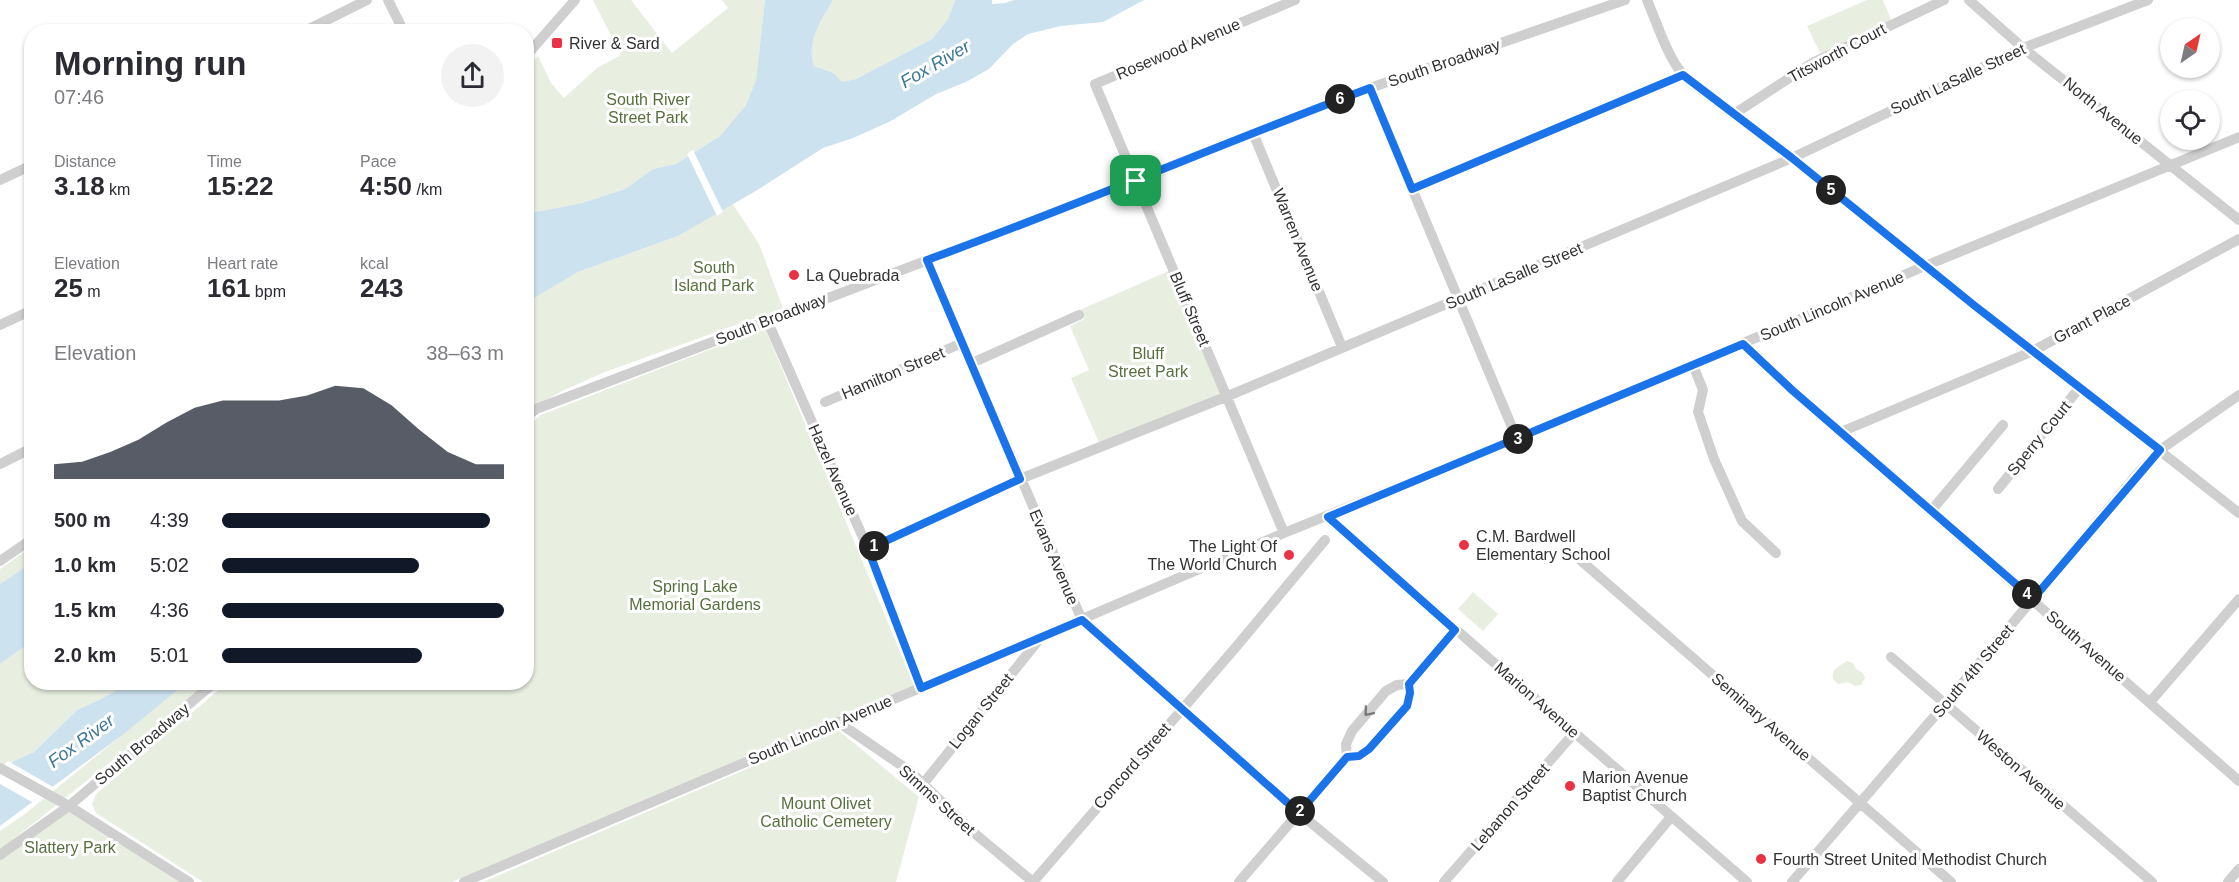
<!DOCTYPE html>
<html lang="en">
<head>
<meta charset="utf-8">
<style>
  body { margin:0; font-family:Helvetica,sans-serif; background:#f2f2f3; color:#2b2b33; height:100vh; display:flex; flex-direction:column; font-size:22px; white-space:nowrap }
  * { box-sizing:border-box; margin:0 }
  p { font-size:20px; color:#7c7c81 }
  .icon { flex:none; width:33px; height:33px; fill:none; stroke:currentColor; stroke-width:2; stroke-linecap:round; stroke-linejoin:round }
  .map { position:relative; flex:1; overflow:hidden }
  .details { position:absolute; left:24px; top:24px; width:510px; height:666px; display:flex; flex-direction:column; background:#fff; border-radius:24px; box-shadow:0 2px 4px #0004 }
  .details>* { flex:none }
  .needle { width:39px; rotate:34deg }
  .tools { position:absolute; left:2160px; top:18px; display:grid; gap:12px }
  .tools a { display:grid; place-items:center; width:60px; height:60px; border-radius:50%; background:#fff; box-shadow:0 2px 4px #0004; font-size:30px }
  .pin { position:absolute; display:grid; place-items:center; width:51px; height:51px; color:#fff; margin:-26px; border-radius:12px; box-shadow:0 3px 9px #0006 }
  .km { position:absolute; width:30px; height:30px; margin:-15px; border-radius:50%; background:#222; color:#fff; font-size:16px; line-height:30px; text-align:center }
  .round { display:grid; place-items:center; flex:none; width:63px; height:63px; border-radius:32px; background:#f2f2f3 }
  .summary { display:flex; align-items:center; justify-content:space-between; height:102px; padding:0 30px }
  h1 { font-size:33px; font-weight:700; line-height:45px }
  .stats { display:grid; grid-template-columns:repeat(3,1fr); gap:9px; height:102px; padding:6px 30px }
  .stats div { display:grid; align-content:center }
  .stats b { font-size:26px; font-weight:700 }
  .stats small { font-size:16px; font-weight:400 }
  .stats p { font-size:16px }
  .chart { height:168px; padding:12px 30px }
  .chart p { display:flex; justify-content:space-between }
  .chart svg { width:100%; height:108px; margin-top:6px; fill:#111827; opacity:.7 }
  ul { padding:0 30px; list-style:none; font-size:20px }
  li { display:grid; grid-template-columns:96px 72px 1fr; align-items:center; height:45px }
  li i { height:15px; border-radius:8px; background:#111827 }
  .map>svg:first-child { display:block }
</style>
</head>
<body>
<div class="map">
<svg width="2239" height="882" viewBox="0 0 2239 882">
  <rect width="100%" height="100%" fill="#fff"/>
  <path fill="#e8eee0" d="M593 0H631L672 53 728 8 722 0H765L756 80 746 105 720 136 676 164 653 169 625 189 582 203 527 214V68L538 56 551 83 564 98 597 68 621 55Z
    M833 0H955L948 19 932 39 856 79 842 82 834 73 814 66C806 42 821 21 833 0Z
    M1867 0H1883L1891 20 1820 53 1807 26Z
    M732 203 759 244 783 308 605 372 562 391 527 411 526 302 578 272 678 236Z
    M1173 269 1228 396 1101 447 1071 378 1089 370 1070 326 1084 319 1080 310Z
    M765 328 914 685 452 882H203L96 813 92 804 96 794 227 683 526 682 527 427 541 415Z
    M31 547V563L0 584V569Z
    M1473 592 1498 614 1483 631 1458 609Z
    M31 642 32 682 130 683 97 701 77 710 34 752 12 762 0 772V664Z
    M1847 661 1853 663 1856 669 1863 673 1865 678 1861 685 1855 686 1848 682 1838 684 1833 679C1831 668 1839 667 1847 661Z
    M186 683H209L0 850V831L25 814Z
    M838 730 919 797 896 882H483Z
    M69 806 187 882H0V855Z"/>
  <path fill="#cce2ee" d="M765 0H833C821 21 806 42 814 66L834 73 842 82 856 79 932 39 948 19 955 0H992V4L1005 3 1014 0H1144L1103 22 1061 26 1028 34 1013 44 989 69 966 82 936 94 891 121 853 138 823 148 759 189 678 236 578 272 527 302 526 214 582 203 625 189 653 169 676 164 720 136 746 105 756 80Z
    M31 563V642L0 664V584Z
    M130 683H186L125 733 0 826V772L12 762 34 752 77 710 97 701Z"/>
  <path fill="#fff" d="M693 150 723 212 717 216 687 154Z
    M8 761 53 787 32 802 0 784V768Z"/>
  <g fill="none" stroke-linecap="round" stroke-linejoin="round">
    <path stroke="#cfcfcf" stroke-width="10" d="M388 0 404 32
      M1647 0C1658 25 1669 64 1690 82L1792 158 1935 274 2239 513
      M1969 0 2023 48 2239 220
      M303 32 367 0
      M526 56 575 0
      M1370 88 1517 439
      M1734 114 1814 62 1944 0
      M1253 133 1342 347
      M0 180 32 165
      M1412 189 1683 76
      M927 260 1082 620 1299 813 1383 882
      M767 320 868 549 921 688
      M0 325 32 310
      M1742 344 1792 390 2239 781
      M972 363 1079 315
      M1693 365 1703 390 1698 412 1714 459 1742 521 1776 553
      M825 402 962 343
      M526 417 536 409 1136 181 1253 133 1370 88 1625 0
      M1841 432 2033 351 2239 239
      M0 464 32 448
      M1998 489 2080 387
      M1931 511 2003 425
      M1328 517C1466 640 1607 760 1747 882
      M1284 533 1095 84 1295 0
      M868 549 1020 479 1228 396 1792 158 2023 48 2148 0
      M1571 552 1951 882
      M0 561 32 539
      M1891 657 2152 882
      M2150 702 2239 599
      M838 722 911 772 973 832 1033 882
      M1347 757 1359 756 1369 749 1407 706 1410 693 1409 684
      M0 768 69 806 189 882
      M923 784 1037 642
      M0 855 69 806 215 682
      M464 882 1284 533 1517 439 1925 266 2239 137
      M1033 882 1236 647 1325 540
      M1239 882 1347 757 1346 744 1352 731 1386 691 1397 685 1409 684 1455 630
      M1444 882 1575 732
      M1617 882 1671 817
      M1792 882 1945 704 2139 472 2160 450 2239 395
      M2228 882 2239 869"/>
  </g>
  <defs><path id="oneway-chevron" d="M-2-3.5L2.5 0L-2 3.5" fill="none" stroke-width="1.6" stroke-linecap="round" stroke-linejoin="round" transform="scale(1.5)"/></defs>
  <use stroke="#797979" href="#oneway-chevron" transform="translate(1368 712) rotate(130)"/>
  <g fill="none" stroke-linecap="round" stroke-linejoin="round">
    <g stroke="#fff" stroke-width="12">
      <path id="route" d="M1683 75 1792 158 1975 306 2160 450 2033 599 1792 390 1743 344 1328 517 1455 630 1409 684 1410 693 1407 706 1369 749 1359 756 1347 757 1299 813 1082 620 921 688 868 549 1020 479 927 260C1076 206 1221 144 1370 88L1412 189Z"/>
    </g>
    <use href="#route" stroke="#1a73e8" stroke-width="8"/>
  </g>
  <g fill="#ea3245" stroke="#fff" stroke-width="2">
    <rect x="551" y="37" width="12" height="12" rx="3"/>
    <circle cx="794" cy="275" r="6"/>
    <circle cx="1464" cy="545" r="6"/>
    <circle cx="1289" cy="555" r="6"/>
    <circle cx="1570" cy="786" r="6"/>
    <circle cx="1761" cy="859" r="6"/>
  </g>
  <g text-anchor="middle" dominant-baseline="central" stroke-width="6" stroke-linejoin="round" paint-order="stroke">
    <g font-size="16" fill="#323232" stroke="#fff" text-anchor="start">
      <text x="569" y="43">River &amp; Sard</text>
      <text x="806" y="275">La Quebrada</text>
      <text x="1476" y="536">C.M. Bardwell<tspan x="1476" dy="18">Elementary School</tspan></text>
      <text x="1277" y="546" text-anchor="end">The Light Of<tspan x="1277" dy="18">The World Church</tspan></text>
      <text x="1582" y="777">Marion Avenue<tspan x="1582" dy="18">Baptist Church</tspan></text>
      <text x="1773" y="859">Fourth Street United Methodist Church</text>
    </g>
    <g font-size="16" fill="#323232" stroke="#fff">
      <text transform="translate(1178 49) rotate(-23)">Rosewood Avenue</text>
      <text transform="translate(1837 53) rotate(-28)">Titsworth Court</text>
      <text transform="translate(1444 63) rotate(-19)">South Broadway</text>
      <text transform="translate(1958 79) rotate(-25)">South LaSalle Street</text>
      <text transform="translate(2103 111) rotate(39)">North Avenue</text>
      <text transform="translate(1298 240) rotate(68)">Warren Avenue</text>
      <text transform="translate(1514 276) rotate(-23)">South LaSalle Street</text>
      <text transform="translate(1832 306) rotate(-23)">South Lincoln Avenue</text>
      <text transform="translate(1190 309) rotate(67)">Bluff Street</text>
      <text transform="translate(771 319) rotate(-21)">South Broadway</text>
      <text transform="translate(2092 319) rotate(-28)">Grant Place</text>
      <text transform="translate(893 373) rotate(-23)">Hamilton Street</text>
      <text transform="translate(2039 438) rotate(-51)">Sperry Court</text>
      <text transform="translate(833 470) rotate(66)">Hazel Avenue</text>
      <text transform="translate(1054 557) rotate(67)">Evans Avenue</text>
      <text transform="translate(2086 646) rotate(41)">South Avenue</text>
      <text transform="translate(1973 671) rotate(-50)">South 4th Street</text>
      <text transform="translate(1537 700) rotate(41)">Marion Avenue</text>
      <text transform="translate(981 711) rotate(-51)">Logan Street</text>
      <text transform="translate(1761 717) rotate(41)">Seminary Avenue</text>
      <text transform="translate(820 730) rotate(-23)">South Lincoln Avenue</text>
      <text transform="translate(142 744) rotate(-40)">South Broadway</text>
      <text transform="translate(1132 766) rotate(-49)">Concord Street</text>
      <text transform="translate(2021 770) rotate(41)">Weston Avenue</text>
      <text transform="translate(937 800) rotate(42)">Simms Street</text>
      <text transform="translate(1510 807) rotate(-49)">Lebanon Street</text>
    </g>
    <g font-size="16" fill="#56703d" stroke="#fff">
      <text x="648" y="99">South River<tspan x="648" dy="18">Street Park</tspan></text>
      <text x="714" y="267">South<tspan x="714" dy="18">Island Park</tspan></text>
      <text x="1148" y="353">Bluff<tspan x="1148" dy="18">Street Park</tspan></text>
      <text x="695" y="586">Spring Lake<tspan x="695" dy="18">Memorial Gardens</tspan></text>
      <text x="826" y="803">Mount Olivet<tspan x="826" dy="18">Catholic Cemetery</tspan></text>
      <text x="70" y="847">Slattery Park</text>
    </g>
    <g font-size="18" font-style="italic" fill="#3c7797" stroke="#fff">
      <text transform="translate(935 64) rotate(-30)">Fox River</text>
      <text transform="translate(81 741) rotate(-36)">Fox River</text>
    </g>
  </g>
</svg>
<div class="tools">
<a><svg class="needle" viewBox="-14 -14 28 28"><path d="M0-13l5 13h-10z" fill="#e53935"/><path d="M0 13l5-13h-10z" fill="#7c7c81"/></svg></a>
<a><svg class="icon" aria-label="locate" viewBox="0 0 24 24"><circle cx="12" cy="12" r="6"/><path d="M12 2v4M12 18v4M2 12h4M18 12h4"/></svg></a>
</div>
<div class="pin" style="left:1136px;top:181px;background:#1e9e55"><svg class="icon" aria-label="arrive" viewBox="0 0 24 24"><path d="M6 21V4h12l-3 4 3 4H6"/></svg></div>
<b class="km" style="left:874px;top:546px">1</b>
<b class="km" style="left:1300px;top:811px">2</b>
<b class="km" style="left:1518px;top:439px">3</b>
<b class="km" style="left:2027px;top:594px">4</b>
<b class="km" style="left:1831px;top:190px">5</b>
<b class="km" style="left:1340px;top:99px">6</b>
<section class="details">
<div class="summary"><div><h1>Morning run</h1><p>07:46</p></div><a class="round"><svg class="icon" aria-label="share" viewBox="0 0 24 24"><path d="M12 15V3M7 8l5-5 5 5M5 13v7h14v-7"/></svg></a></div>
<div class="stats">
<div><p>Distance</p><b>3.18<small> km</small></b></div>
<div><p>Time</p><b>15:22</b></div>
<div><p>Pace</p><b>4:50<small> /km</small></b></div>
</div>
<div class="stats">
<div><p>Elevation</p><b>25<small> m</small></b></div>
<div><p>Heart rate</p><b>161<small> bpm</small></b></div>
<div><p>kcal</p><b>243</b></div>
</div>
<div class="chart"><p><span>Elevation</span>38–63 m</p>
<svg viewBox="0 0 160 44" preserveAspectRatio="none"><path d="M0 44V38L10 37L20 33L30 28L40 21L50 15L60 12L70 12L80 12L90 10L100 6L110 7L120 14L130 24L140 33L150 38L160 38V44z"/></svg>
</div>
<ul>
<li><b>500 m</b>4:39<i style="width:95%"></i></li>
<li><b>1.0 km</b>5:02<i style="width:70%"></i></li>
<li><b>1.5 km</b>4:36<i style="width:100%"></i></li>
<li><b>2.0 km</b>5:01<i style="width:71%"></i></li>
</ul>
</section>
</div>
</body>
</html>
